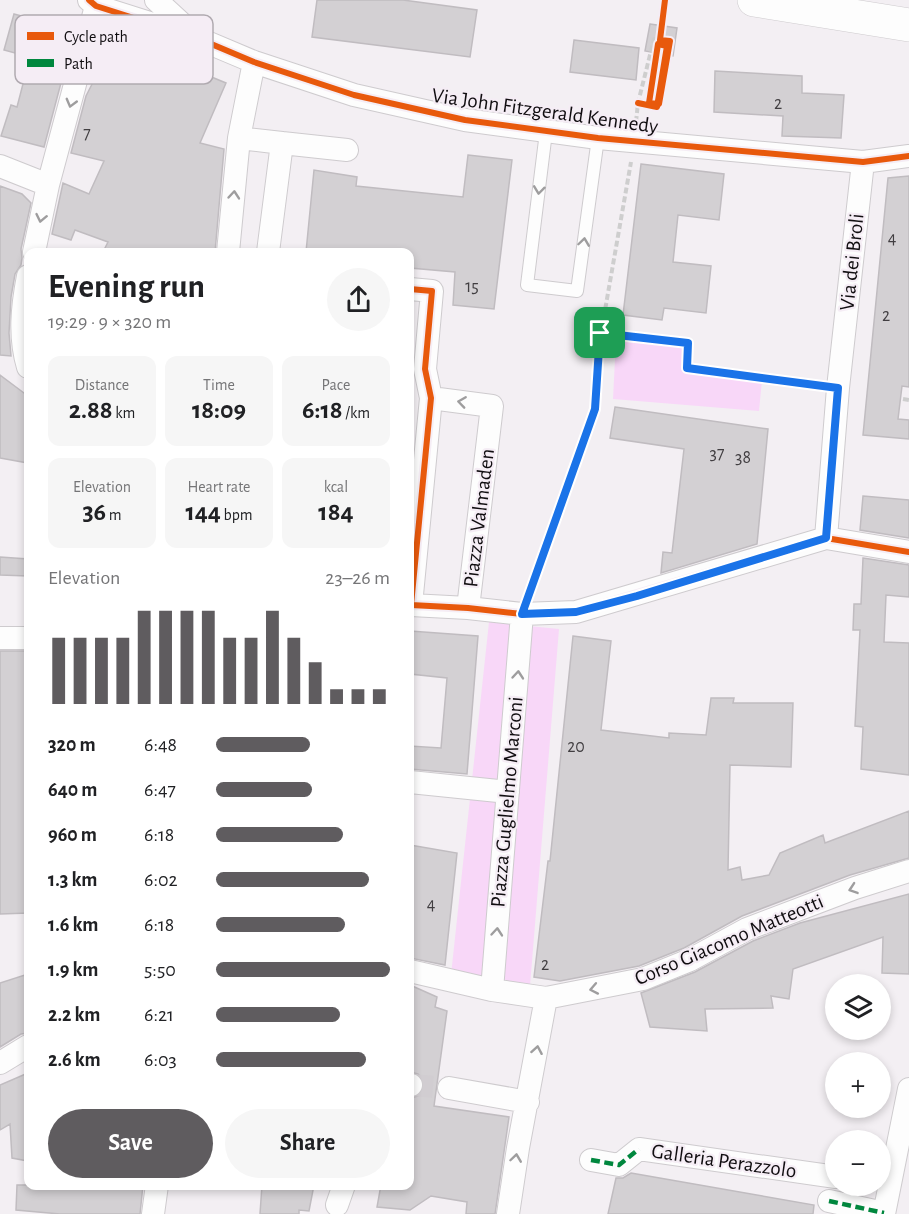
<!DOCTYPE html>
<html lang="en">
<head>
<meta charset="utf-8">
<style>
  body { margin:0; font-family:"Alegreya Sans",sans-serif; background:#f6f6f6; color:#202124; height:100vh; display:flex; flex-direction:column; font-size:22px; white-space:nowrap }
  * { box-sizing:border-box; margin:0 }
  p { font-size:20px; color:#757577 }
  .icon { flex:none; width:33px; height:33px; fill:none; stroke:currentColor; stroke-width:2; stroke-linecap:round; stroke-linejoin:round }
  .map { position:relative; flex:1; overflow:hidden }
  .drawer { position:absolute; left:24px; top:248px; width:390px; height:942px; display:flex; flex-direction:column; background:#fff; border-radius:12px; box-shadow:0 3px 9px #0003 }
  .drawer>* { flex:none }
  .fabs { position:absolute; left:825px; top:974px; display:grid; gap:12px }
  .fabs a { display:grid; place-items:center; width:66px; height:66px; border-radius:50%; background:#fff; box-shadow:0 3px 9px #0003; font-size:30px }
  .pin { position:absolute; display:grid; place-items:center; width:51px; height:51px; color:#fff; margin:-26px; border-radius:12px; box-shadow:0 3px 9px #0006 }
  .round { display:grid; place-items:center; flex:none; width:63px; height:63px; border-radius:32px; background:#f6f6f6 }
  .overview { display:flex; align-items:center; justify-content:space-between; height:102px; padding:0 24px }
  h1 { font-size:33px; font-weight:700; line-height:45px }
  .figures { display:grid; grid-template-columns:repeat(3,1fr); gap:9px; height:102px; padding:6px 24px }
  .figures div { display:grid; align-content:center; border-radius:12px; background:#f6f6f6; text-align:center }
  .figures b { font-size:26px; font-weight:700 }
  .figures small { font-size:16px; font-weight:400 }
  .figures p { font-size:16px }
  .chart { height:168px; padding:12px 24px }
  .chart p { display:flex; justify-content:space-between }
  .chart svg { width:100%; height:108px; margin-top:6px; stroke:#5f5c5f; stroke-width:6 }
  .button { display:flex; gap:12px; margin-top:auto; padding:12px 24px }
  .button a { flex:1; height:69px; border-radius:36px; background:#5f5c5f; color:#fff; font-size:24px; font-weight:700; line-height:69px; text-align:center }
  .button a+a { background:#f6f6f6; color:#202124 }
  ul { padding:0 24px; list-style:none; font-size:20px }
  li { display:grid; grid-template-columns:96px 72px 1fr; align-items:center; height:45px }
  li i { height:15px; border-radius:8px; background:#5f5c5f }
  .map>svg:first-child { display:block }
</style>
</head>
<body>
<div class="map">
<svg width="909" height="1214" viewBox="0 0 909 1214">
  <rect width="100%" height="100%" fill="#f3eff3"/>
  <path fill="#f8d7f8" d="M616 339 688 348 686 370 762 380 759 411 613 399Z
    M489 622 559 629 530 986 451 975Z"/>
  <path fill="#d3d0d3" stroke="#c0bcc0" stroke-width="1.5" d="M317 0H403L477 10 470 57 312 37Z
    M14 14 75 30 44 147 1 136 11 105 17 107 30 57 4 50Z
    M650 24 677 28 673 56 645 51Z
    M574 40 639 48 636 80 570 72Z
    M129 43 226 83 200 143 224 149 215 252H103L108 242 75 230 71 240 52 234 63 183 89 194 104 161 71 153 86 96 110 49 120 44Z
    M715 71 802 76V93L844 95 841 138 782 136 783 116 714 112Z
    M468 155 512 160 494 309 453 305 455 272 410 268V252H306L314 170 357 177 356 186 463 197Z
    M641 164 724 174 719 220 678 215 673 262 711 266 706 313 664 308 662 320 623 315Z
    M909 176V387L902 386 898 419 909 420V439L863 435 888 178Z
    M0 186 22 194 31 203 21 249 22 258 21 265 15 274 11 297 9 333 11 356 0 355Z
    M0 375 28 396V463L0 458Z
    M615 407 768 429 757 544 661 573 663 552 672 553 684 449 610 438Z
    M863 496 909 500V538L860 530Z
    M0 557 28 559V576L0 575Z
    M863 558 909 565V597L886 595 884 642 909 643V775L861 769 863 727 855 726 860 630H853L854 604H861Z
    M410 631 478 636 467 774 410 769V746L441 748 447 678 410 674Z
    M573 636 611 641 601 730 669 738V733L706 735 711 698H734L733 703H793L791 767 730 765 728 870 740 867 742 880 769 875 780 853 823 835 825 843 909 811V858L850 875 742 916 684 948 639 966 560 981 534 977 548 861H550Z
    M0 651H28V913L0 914Z
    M410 845 457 853 445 965 410 958Z
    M909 894V974L882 973 883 937 793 969 789 999 771 996 773 1008 705 1009 707 1031 650 1027 641 993 695 972 753 941 800 923Z
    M28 974V1033L21 1034 0 1047V983Z
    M410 985 437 997 435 1007 447 1011 434 1106 509 1117 495 1214H466L467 1202 431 1196 410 1210 377 1207 381 1185H410V1098L418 1096 422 1092 424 1086 423 1079 418 1074 410 1072Z
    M28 1073V1161L12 1158 10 1124 0 1130V1085Z
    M631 1173 814 1205 813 1214H608L616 1178H623Z
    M17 1185H143L140 1214H60L16 1210Z
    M262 1185H314L309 1211 299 1210V1214H260Z"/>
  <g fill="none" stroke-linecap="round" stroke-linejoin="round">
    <path stroke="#d1cdd1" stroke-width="22" stroke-dasharray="22 11" stroke-linecap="butt" d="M411 1085 449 1088"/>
    <g stroke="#cecbce" stroke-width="14">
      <path id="lane" d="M546 132 527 285 577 291 598 138"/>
    </g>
    <g stroke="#cecbce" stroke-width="24">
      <path id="street" d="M89 0 96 6 197 38 254 62 354 95 465 120 598 138 863 162 909 156
        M156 0 192 33
        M239 138 282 143 268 252
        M282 143 347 150
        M0 166 48 185
        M34 252 48 185 96 6
        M228 252 239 138 254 62
        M28 276C22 307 19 337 28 367
        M410 289 432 291 425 369 431 398 411 605 468 608 522 614 576 612 826 538 909 552
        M431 398 492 406 468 608
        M826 538 838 388 863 162
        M0 638H28
        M410 782 508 792
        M410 971 492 990 546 998 643 979 690 960 747 929 855 888 909 871
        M492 990 522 614
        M0 1063 28 1046
        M410 1085H411
        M449 1088 528 1102
        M591 1160 619 1165 639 1149 836 1177
        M829 1201 884 1213
        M337 1205 344 1185
        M153 1214 157 1185
        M508 1214 518 1148 546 998
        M884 1214 909 1089"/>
    </g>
    <g stroke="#cecbce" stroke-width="34">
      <path id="secondary" d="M754 0 909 25"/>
    </g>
    <path stroke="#cecece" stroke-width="4" stroke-dasharray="6 3" stroke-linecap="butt" d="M636 122 638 103 654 39 660 40
      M601 333 688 343 687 368 818 385
      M903 399 909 400
      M530 594 595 409 601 333 631 162"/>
    <use href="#lane" stroke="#fdfdfd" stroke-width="12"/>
    <use href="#street" stroke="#fdfdfd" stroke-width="22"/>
    <use href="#secondary" stroke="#fdfdfd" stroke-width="33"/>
    <path stroke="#00873e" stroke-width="4.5" stroke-dasharray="9 4.5" stroke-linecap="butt" d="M591 1160 619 1165 639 1149
      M829 1201 884 1213"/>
    <g stroke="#f5edf5" stroke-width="10">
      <path id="cycleway" d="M89 0 96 6 197 38 254 62 354 95 465 120 598 138 863 162 909 156
        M638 103 657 107 667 46 658 44 649 103 659 104 670 41 660 40 665 0
        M410 289 432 291 425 369 431 398 411 605 468 608 522 614 576 612 826 538 909 552"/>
    </g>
    <use href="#cycleway" stroke="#e8590c" stroke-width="6"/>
  </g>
  <defs><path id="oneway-chevron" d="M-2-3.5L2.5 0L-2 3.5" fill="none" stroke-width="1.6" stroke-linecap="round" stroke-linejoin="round" transform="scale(1.5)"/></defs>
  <g stroke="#9e9d9e">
    <use href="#oneway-chevron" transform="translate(71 103) rotate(105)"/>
    <use href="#oneway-chevron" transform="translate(539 190) rotate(97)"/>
    <use href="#oneway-chevron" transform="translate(234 195) rotate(-85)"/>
    <use href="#oneway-chevron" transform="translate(41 218) rotate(102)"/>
    <use href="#oneway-chevron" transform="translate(584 242) rotate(-82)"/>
    <use href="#oneway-chevron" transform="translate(462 402) rotate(-172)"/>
    <use href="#oneway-chevron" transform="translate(518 675) rotate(-85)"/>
    <use href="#oneway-chevron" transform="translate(853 889) rotate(161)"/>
    <use href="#oneway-chevron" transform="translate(497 932) rotate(-85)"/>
    <use href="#oneway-chevron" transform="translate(594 989) rotate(169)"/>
    <use href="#oneway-chevron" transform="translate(537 1050) rotate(-80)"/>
    <use href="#oneway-chevron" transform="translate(516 1158) rotate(-82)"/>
  </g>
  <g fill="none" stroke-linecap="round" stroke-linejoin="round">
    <g stroke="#fff" stroke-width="12">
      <path id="route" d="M600 333 688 343 687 368 838 388 826 538 637 596 576 612 522 614 595 409Z"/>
    </g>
    <use href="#route" stroke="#1a73e8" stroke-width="8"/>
  </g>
  <g text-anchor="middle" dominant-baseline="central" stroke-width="4.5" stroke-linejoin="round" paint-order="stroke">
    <g font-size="18" fill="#413e41">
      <text x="778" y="104">2</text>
      <text x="87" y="134">7</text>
      <text x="892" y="239">4</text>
      <text x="472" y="287">15</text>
      <text x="886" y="316">2</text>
      <text x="717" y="454">37</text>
      <text x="743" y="458">38</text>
      <text x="576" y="747">20</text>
      <text x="431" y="905">4</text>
      <text x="545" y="965">2</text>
    </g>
    <g font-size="21" fill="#100d10" stroke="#f5edf5">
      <text transform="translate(545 111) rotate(8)">Via John Fitzgerald Kennedy</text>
      <text transform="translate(852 262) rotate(-84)">Via dei Broli</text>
      <text transform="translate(479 518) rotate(-83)">Piazza Valmaden</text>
      <text transform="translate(507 802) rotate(-85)">Piazza Guglielmo Marconi</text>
      <text transform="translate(729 940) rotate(-23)">Corso Giacomo Matteotti</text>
      <text transform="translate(724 1161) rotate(8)">Galleria Perazzolo</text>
    </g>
  </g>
  <rect x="15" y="15" width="198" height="69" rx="9" fill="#f5edf5" stroke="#b0aab0" stroke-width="1.5"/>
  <rect x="27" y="32" width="27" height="8" fill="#e8590c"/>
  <rect x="27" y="59" width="27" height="8" fill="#00873e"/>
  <g font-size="16" fill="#100d10">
    <text x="64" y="42">Cycle path</text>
    <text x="64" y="69">Path</text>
  </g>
</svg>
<div class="fabs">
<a><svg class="icon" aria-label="layers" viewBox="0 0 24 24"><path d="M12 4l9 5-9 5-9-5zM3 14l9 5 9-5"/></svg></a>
<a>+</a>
<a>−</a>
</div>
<div class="pin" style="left:600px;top:333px;background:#1e9e55"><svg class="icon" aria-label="arrive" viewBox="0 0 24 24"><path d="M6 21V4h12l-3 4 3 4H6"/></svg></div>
<section class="drawer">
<div class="overview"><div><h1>Evening run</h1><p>19:29 · 9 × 320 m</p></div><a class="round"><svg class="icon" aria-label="share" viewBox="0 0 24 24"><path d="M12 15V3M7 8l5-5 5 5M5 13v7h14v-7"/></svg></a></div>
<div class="figures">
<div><p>Distance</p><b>2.88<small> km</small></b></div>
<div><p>Time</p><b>18:09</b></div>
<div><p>Pace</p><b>6:18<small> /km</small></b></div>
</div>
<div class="figures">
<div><p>Elevation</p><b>36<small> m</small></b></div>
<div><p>Heart rate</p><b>144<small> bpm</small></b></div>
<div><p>kcal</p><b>184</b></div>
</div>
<div class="chart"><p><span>Elevation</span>23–26 m</p>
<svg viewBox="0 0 160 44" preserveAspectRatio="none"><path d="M5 44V17M15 44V17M25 44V17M35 44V17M45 44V6M55 44V6M65 44V6M75 44V6M85 44V17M95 44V17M105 44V6M115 44V17M125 44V27M135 44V38M145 44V38M155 44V38"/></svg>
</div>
<ul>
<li><b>320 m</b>6:48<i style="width:54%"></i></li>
<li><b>640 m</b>6:47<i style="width:55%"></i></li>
<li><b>960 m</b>6:18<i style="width:73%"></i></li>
<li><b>1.3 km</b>6:02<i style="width:88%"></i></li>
<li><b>1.6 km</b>6:18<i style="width:74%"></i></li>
<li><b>1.9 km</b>5:50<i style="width:100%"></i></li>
<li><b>2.2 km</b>6:21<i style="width:71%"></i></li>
<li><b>2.6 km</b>6:03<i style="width:86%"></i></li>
</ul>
<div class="button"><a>Save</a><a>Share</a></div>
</section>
</div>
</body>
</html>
